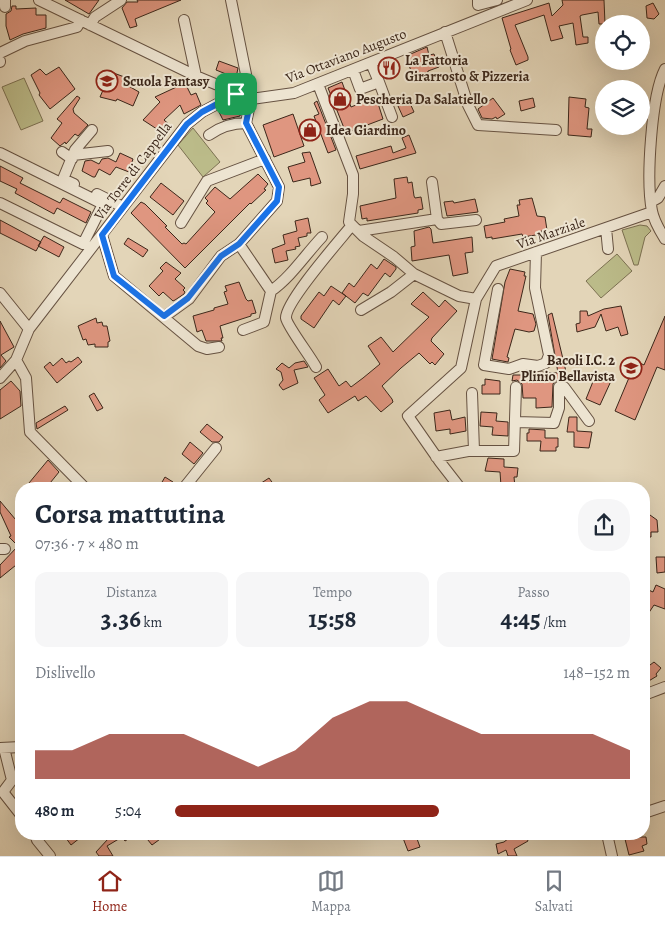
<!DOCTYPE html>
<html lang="it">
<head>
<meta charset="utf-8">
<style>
  body { margin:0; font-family:Alegreya,serif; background:#f6f6f7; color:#1f2937; height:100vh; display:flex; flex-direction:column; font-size:19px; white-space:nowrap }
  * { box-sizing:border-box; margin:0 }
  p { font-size:16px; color:#747a83 }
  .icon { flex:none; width:28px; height:28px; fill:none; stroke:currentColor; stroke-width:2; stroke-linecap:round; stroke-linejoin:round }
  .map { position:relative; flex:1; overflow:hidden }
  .panel { position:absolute; left:15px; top:482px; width:635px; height:358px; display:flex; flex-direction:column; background:#fff; border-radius:20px; box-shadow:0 5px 20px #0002 }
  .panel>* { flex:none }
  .buttons { position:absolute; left:595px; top:15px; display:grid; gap:10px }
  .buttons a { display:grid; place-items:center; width:55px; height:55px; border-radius:50%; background:#fff; box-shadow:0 5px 20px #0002; font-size:25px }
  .pin { position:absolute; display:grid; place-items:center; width:42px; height:42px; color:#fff; margin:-21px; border-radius:10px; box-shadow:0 2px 8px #0006 }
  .round { display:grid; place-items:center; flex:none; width:52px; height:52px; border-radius:20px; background:#f6f6f7 }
  .summary { display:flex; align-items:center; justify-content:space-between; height:85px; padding:0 20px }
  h1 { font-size:28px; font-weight:600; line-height:38px }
  .stats { display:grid; grid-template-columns:repeat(3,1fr); gap:8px; height:85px; padding:5px 20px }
  .stats div { display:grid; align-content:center; border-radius:12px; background:#f6f6f7; text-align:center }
  .stats b { font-size:25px; font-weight:600 }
  .stats small { font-size:14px; font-weight:400 }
  .stats p { font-size:14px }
  .chart { height:140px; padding:10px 20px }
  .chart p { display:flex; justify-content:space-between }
  .chart svg { width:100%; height:90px; margin-top:5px; fill:#8f2418; opacity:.7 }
  ul { padding:0 20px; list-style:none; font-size:16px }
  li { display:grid; grid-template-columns:80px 60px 1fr; align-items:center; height:38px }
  li i { height:12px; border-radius:6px; background:#8f2418 }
  .dock { display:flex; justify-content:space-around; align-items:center; height:70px; border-top:1px solid #e0e1e3; background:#fff; font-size:14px; color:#747a83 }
  .dock a { display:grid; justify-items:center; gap:2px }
  .dock .active { color:#8f2418 }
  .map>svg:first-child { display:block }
</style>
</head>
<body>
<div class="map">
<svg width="665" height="856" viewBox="0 0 665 856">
  <rect width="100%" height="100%" fill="#e3d5b8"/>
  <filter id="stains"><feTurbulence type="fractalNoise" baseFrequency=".004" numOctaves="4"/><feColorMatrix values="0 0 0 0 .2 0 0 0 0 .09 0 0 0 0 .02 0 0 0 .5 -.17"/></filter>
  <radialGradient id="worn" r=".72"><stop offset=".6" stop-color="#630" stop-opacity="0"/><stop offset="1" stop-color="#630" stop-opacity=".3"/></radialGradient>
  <path fill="#bbbb89" stroke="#7c7152" d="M24 78 43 121 21 130 2 87Z
    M193 128 220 162 203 177 178 145Z
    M640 225 647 226 651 231 645 237 638 265H634L622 230Z
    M617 254 632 271 601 298 586 281Z"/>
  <path fill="#df9680" stroke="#3c271a" d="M65 0H99L89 14Z
    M137 0H181L135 19 137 26 130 28 122 8 127 2H138Z
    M562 0H604L605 24H599L598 12 582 15 580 16 583 37H588V43L576 45 573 23 559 26 563 38 551 41 544 15 515 25 528 57V60L516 65 510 50 511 49 502 18 549 3 552 16 563 5Z
    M653 3 659 14 654 19 647 18 646 6Z
    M12 6H16V9L36 8V15H46V28L23 34 10 40 6 26V14L11 11Z
    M427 47 429 55 434 54 439 67 428 71V72L413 77 406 56Z
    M219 61 238 68 236 78 216 70Z
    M59 67 75 89 50 109 39 95 40 93 31 75 40 69 46 75Z
    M111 72 127 78 125 84 139 92 133 106 117 99 116 101 100 97Z
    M342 82 351 107 376 97 383 119 346 133 328 88Z
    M185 83 191 95 196 93 201 105 184 114 180 105 164 120 171 126 163 133 143 120 160 102 155 97Z
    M77 96 80 98 73 109 74 113 88 125 78 136 75 134 66 144 65 142 60 146 51 138 62 123 57 119Z
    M569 97 586 99 585 107 589 108 587 129H592L591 137 568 135Z
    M493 98 505 114 497 119 496 117 492 119 482 118 478 109Z
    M533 98 535 107 521 111 519 101Z
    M317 101 336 150 328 153 314 116 319 114 314 103Z
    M409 101 414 112 403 117 398 106Z
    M234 106 236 112 241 111 240 116 223 120 219 112Z
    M293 114 304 146 274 157 263 125Z
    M409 135 416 153 360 169 356 156 391 146 393 153 406 148 402 138Z
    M310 152 321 183 311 186 310 178 293 182 288 167 305 162 302 153Z
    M120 153 133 159 129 172 116 167 110 175 99 169 95 177H93L82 171 85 161 91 160 99 164 102 159 108 158 116 162Z
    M0 166 23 178 20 183 60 203 63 198 91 212 86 223 57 208 54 214 15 193 17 189 0 181Z
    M258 174 268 184 264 189 266 190 251 204 250 203 185 268 131 213 141 202 145 204 167 226 165 227 182 244 184 243 186 244 215 212 206 203 208 201 205 198 215 187 230 199Z
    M407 177 408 183 412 182 414 196 415 198 421 197 423 209 418 210V213L367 221V218L362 219 360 206 396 198 394 179Z
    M161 183 184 201 173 215 150 197Z
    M532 198 537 216 545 217 547 230 541 231 542 234 523 237 522 234 492 239V237L486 238 484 226 505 222 504 219 519 216 517 205H520L519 200Z
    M475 199 478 212 447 216 444 202 453 201 454 203Z
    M308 218 311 233H307V236L298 238 300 246 295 247 296 249 286 251 288 260 275 263 272 249 285 244 283 235 297 231 295 221Z
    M0 220 41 242 36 251 0 233Z
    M429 227 431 229 433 243 472 237 473 252 465 253 468 273 453 276 449 255 412 261 411 247 415 246 414 231Z
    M44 236 64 247 59 257 38 246Z
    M128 238 148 250 143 257 124 244Z
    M384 259 396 267V269L390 277 385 273 368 296 363 293 355 303 342 293 349 283 354 287 371 264 377 269Z
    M166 262 181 273 175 279 185 288 183 290 185 292 184 294 175 300 173 301 163 292 159 296 149 286 163 271 160 268Z
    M510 269 525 272 524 276H526L518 311 533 314 536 324 534 331 529 332 515 329 507 357 509 358 508 362 492 359 505 282Z
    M239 282 246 299 248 301 252 300 256 313 251 314V316L220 326 223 338H221L222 341H206L202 330 197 332 193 316 214 310V308L228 304 224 292 227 291 225 286Z
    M331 286 346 296 339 305 333 300 314 328 301 319V316L319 292 324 296Z
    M423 292 439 307 445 300 457 311 432 338 431 341 444 354 435 365 432 362 430 364 419 353 401 368 382 386 392 399 393 402 381 412 366 396 358 401 355 396 328 413 319 400 325 395 314 378 328 369 339 386 346 381 351 387 363 378 380 364 368 346 381 337 393 352 429 317 411 304Z
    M621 306 628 334 621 336 618 327 606 331 601 314 595 327 577 332 576 324 580 323V311H587L588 316 604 309Z
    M552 313 568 380 555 381 553 384 552 407 536 408V398H523L522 384 517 380 512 381 513 375H524L525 371 558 373 548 315Z
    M665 316V370L657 367 635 420 615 411 636 361 644 365Z
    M96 318 97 323 102 322 103 326H107L110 341 108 342V347H95V344L88 345 86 339 83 340 78 326Z
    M0 321 14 347 1 355 6 361 0 368Z
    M78 357 82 362 57 383 44 367 50 362 53 366 62 358 66 363 69 361 71 362Z
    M304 361 308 367 294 370 298 383 283 390 279 385 283 380 281 372 276 369 282 363 289 368 295 363Z
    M596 374 611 381 600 405 586 399Z
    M485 379 500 381V394H482V385H485Z
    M11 381 20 391 21 406 0 419V390Z
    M94 393 103 408 97 411 89 396Z
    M65 406 68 410 37 429 36 423Z
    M450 410 452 420 465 417 466 431 450 434V429L436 431 434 413Z
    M481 412 497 413 496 421 508 422V436L492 435 493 427 480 426Z
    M569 417H577V431L592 432 589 448 574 447V432H567Z
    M207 424 223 437 219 442H212L200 432Z
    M529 429 545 430V438H558V447H556V451H540L541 441H527V433H529Z
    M190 442 203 453 194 464 182 454Z
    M488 458 504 459V467L518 468 517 477H514L515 487 501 486 500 472 485 471Z
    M48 460 59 472 46 488 42 485 38 489H34L29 483Z
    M165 477 173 482 172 484 177 487 176 489H158Z
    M269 478 277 489H252Z
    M0 501 21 526V561L0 578V565L18 546 9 537 11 536 0 512Z
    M644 515H650L657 520 658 532H651V537H644Z
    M656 557H665V572L657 573Z
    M656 585 665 589V609L654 605 648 614 644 612V588L653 592Z
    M644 657 650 665 654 662 661 668 656 674 657 676 647 682 650 685 644 688Z
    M63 834H85L71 845Z
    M104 834H136L125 841 122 837 107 846 113 856H99L96 852 108 839Z
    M143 834H167L152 845Z
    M507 834H525L528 841 514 849 517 856H508L506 850 498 854 496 844 504 842 509 838Z
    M410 836 411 838 416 836 420 847 408 851 403 838Z
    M642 837H646L647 844 642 846 644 851 629 855 625 839Z"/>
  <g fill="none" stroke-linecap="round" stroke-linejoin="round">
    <g stroke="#665242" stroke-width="12">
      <path id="minor" d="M39 0 196 76 251 99 294 93 527 0
        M478 0V5L497 0
        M5 7V0
        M184 20 196 76
        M90 25 95 17 121 0
        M445 32 468 105 478 125 556 130
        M0 53 25 41 77 27 81 20
        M0 61V62
        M665 69C651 96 646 181 652 211 654 221 660 231 665 239
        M353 70 360 89 379 82 371 63
        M379 82 392 117
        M318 84 353 175V194L349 222 363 236 394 257 414 274 459 296 476 299 496 266 652 212
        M209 135C220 127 232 123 246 123
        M62 152 72 159
        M0 153 103 204 83 244 0 203
        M73 155 108 151
        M74 184 63 179 75 150 92 130
        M97 194 123 207
        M651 202 658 198 665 186
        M437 219 441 224 476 220
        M181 223 207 181 265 159
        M606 228 608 249
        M359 231 437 219 432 182
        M102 235 114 276 198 346 207 349 219 347
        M239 244 271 291 264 322 243 330
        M498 289 484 365 509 369 523 364 538 366 546 363 549 355 535 288 536 252
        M271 291C291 277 305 255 322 237
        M0 293 29 329
        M361 310 391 292 414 274
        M164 317 189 299 221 256 239 244 277 201 279 187 246 123 251 99 231 0
        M16 360 26 378 30 432 86 489
        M316 367C311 357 287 326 286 318 285 302 340 240 352 225
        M0 378 16 360 29 329 187 124 202 112 236 94
        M472 393 474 451
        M515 422 554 423 559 408V387H564L589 421
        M436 457 468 451H514L516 387
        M183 489 216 448
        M461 489 440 462 408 416 461 368 476 299
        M0 549H5
        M644 695 665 687
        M0 748 21 747
        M4 748 12 780 3 792 21 815
        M644 813 665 806
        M35 834 37 840 50 856
        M607 834 612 856"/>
    </g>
    <use href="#minor" stroke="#ede4d1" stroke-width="10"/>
  </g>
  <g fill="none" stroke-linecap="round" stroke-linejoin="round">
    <g stroke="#fff" stroke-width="10">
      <path id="route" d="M236 94 251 99 246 123 279 187 277 201 239 244 221 256 188 298 164 316 114 276 102 235 187 124 202 112Z"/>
    </g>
    <use href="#route" stroke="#1a73e8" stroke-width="6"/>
  </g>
  <defs>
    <g id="restaurant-ring" transform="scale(1.125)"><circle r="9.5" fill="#ede4d1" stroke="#8f2418" stroke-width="1.5"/><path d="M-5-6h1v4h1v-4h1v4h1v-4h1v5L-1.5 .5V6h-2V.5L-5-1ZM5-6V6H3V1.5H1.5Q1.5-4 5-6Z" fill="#8f2418"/></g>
    <g id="school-ring" transform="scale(1.125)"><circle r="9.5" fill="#ede4d1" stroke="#8f2418" stroke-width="1.5"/><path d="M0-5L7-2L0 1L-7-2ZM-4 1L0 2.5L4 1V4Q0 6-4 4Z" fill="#8f2418"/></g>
    <g id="shop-ring" transform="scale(1.125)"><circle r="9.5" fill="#ede4d1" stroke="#8f2418" stroke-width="1.5"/><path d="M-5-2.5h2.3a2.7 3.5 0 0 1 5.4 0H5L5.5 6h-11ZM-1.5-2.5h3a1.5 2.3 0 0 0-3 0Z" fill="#8f2418"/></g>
  </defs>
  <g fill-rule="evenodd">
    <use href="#restaurant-ring" x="389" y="68"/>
    <use href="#school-ring" x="107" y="81"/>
    <use href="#shop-ring" x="340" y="99"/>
    <use href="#shop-ring" x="310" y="130"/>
    <use href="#school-ring" x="631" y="368"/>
  </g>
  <g text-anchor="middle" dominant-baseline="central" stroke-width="4" stroke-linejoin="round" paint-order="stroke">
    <g font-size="14" fill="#3c271a" stroke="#ede4d1">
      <text transform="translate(346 56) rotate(-21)">Via Ottaviano Augusto</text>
      <text transform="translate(133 171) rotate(-53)">Via Torre di Cappella</text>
      <text transform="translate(551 233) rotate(-19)">Via Marziale</text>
    </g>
    <g font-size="14" font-weight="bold" fill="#3c271a" stroke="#ede4d1" text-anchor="start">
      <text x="405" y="60">La Fattoria<tspan x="405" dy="16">Girarrosto &amp; Pizzeria</tspan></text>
      <text x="123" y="81">Scuola Fantasy</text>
      <text x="356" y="99">Pescheria Da Salatiello</text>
      <text x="326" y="130">Idea Giardino</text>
      <text x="615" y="360" text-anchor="end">Bacoli I.C. 2<tspan x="615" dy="16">Plinio Bellavista</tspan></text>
    </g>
  </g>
  <rect width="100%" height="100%" filter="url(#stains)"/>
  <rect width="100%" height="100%" fill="url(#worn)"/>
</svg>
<div class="buttons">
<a><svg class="icon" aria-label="locate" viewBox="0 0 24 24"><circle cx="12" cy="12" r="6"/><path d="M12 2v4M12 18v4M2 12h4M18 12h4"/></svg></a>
<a><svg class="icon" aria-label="layers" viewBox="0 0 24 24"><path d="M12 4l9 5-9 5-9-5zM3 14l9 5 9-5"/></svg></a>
</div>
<div class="pin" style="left:236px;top:94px;background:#1e9e55"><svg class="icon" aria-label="arrive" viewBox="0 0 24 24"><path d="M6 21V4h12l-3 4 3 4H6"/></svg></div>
<section class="panel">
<div class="summary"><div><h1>Corsa mattutina</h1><p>07:36 · 7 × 480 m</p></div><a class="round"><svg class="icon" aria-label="share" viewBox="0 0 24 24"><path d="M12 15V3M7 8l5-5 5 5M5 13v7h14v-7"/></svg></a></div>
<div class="stats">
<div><p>Distanza</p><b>3.36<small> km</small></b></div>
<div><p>Tempo</p><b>15:58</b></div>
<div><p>Passo</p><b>4:45<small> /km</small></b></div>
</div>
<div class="chart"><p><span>Dislivello</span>148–152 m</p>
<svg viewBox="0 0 160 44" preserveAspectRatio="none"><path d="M0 44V30L10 30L20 22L30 22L40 22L50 30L60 38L70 30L80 14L90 6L100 6L110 14L120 22L130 22L140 22L150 22L160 30V44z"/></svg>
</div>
<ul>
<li><b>480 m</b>5:04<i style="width:58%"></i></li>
</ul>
</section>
</div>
<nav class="dock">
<a class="active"><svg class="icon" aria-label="home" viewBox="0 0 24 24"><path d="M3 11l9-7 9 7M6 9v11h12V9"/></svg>Home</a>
<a><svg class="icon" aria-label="map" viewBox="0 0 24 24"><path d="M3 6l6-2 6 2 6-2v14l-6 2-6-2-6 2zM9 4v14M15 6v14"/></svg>Mappa</a>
<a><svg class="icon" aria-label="saved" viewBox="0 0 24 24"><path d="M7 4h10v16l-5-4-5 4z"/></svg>Salvati</a>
</nav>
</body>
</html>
